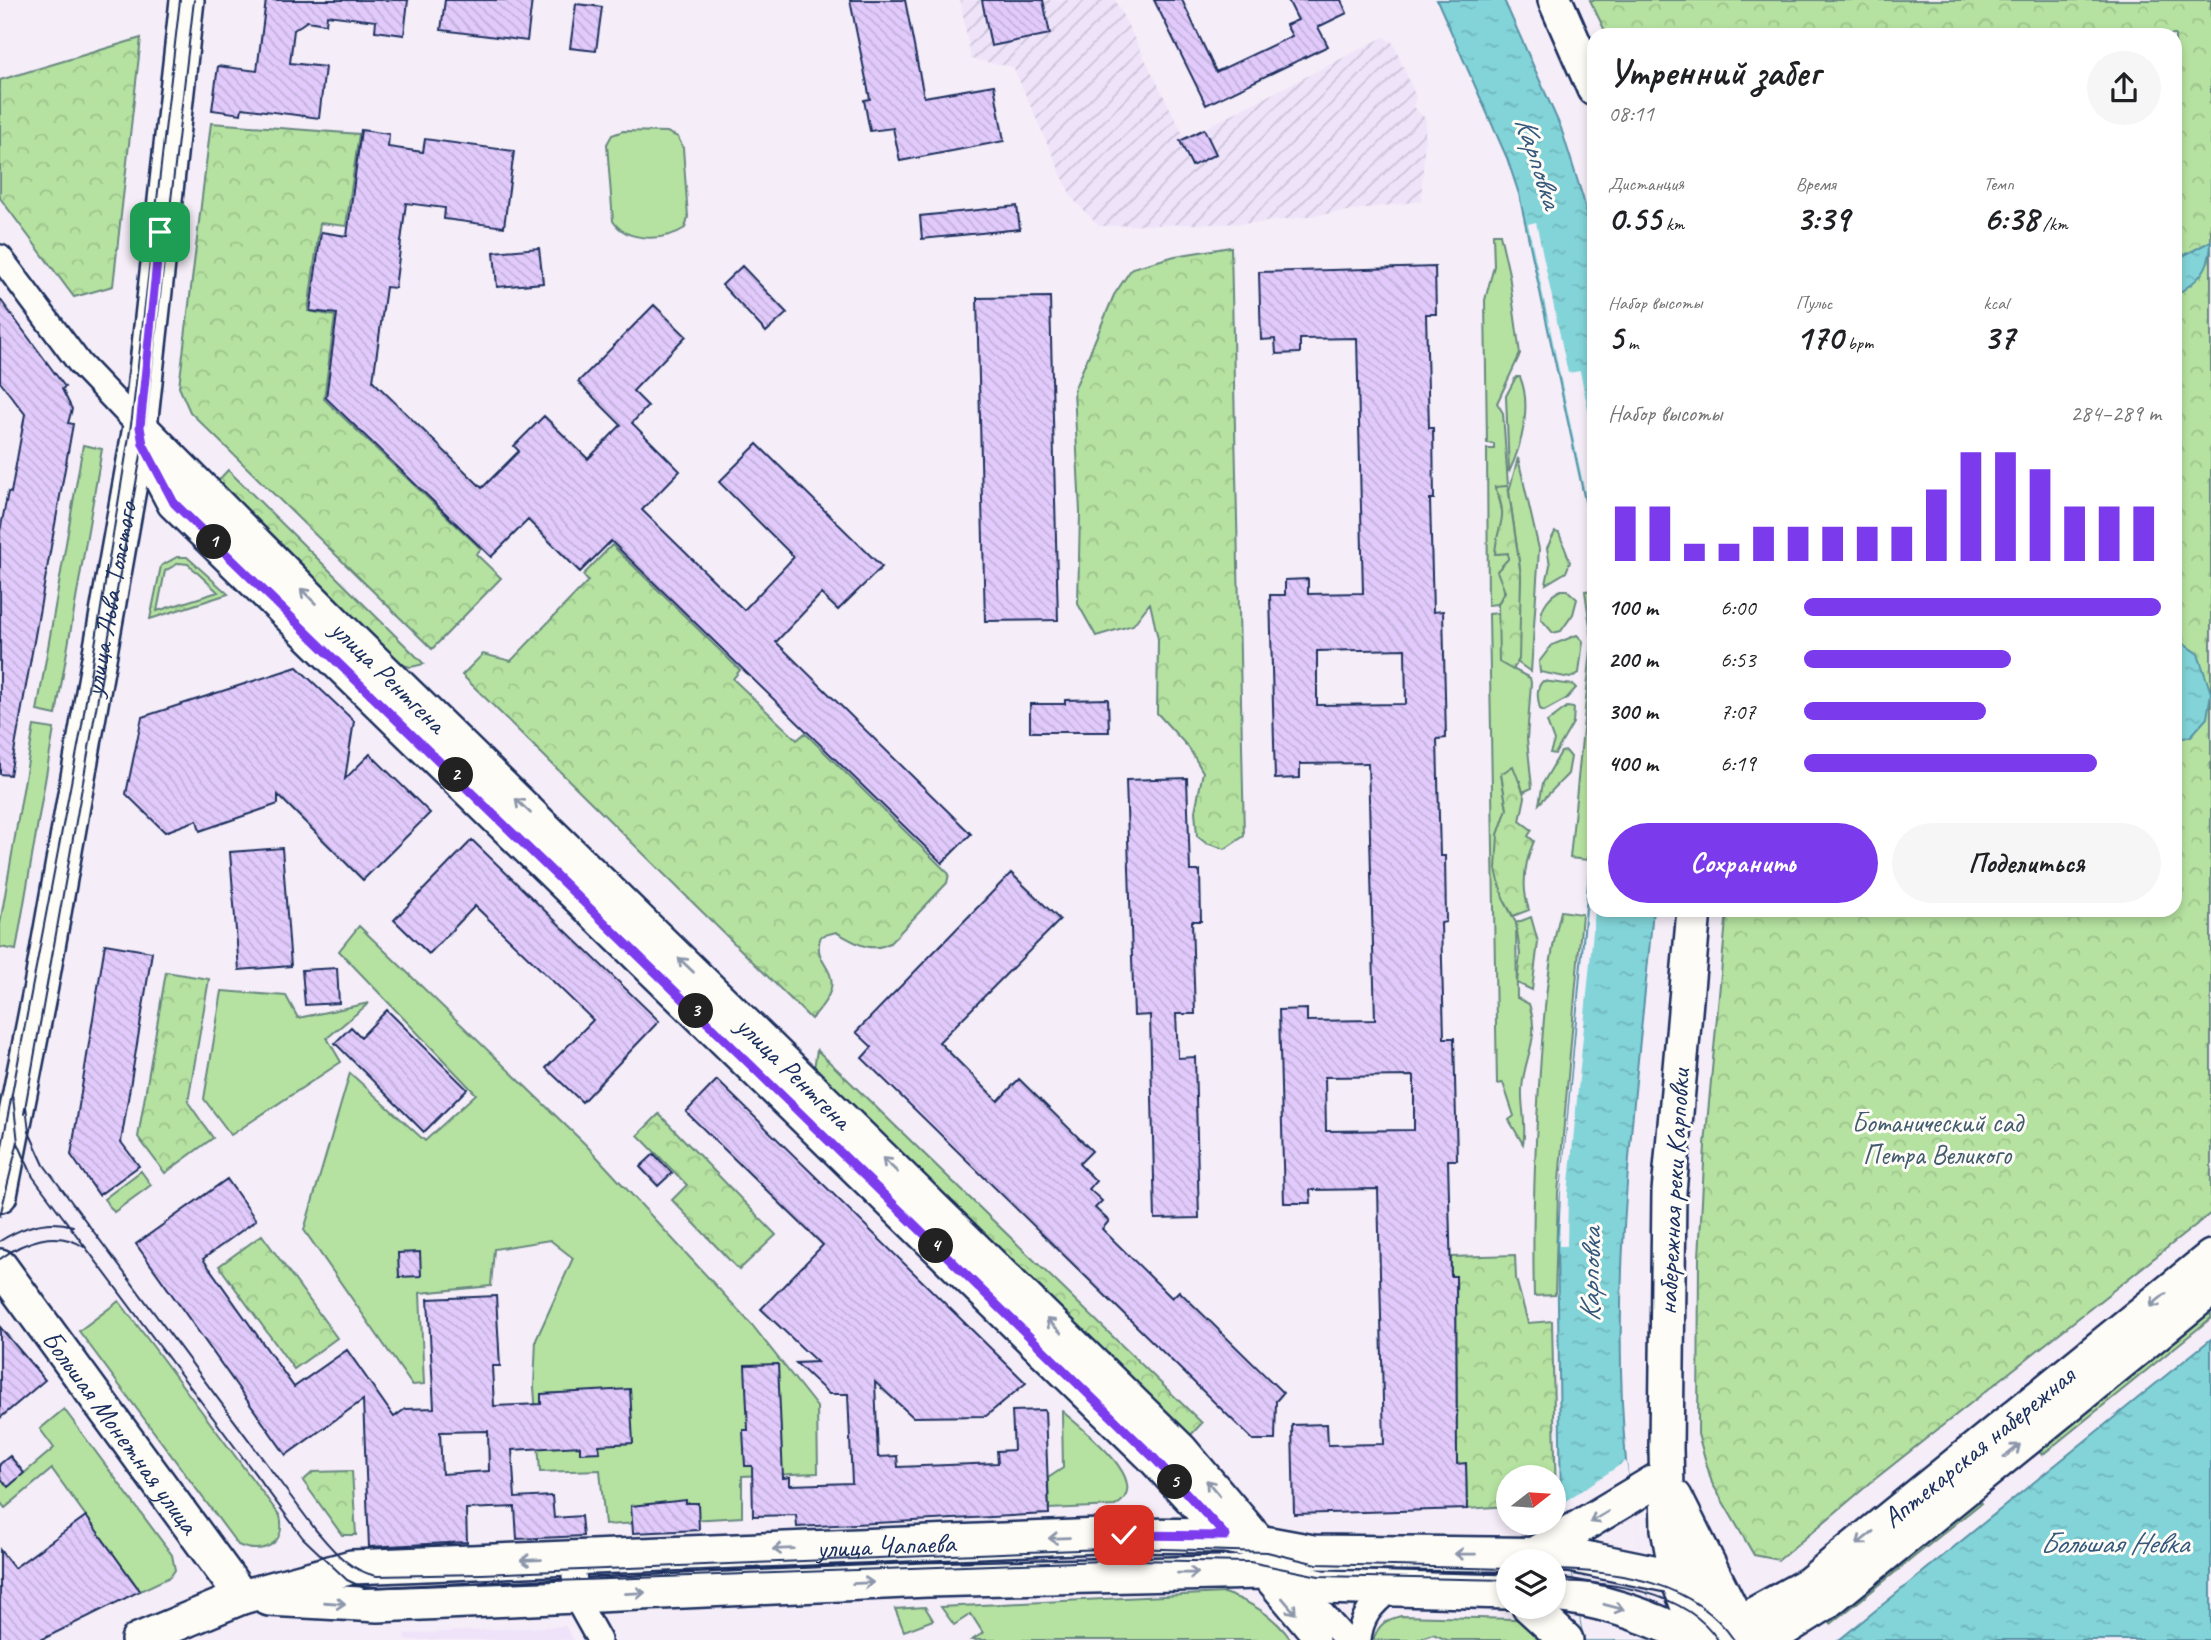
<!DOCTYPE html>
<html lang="ru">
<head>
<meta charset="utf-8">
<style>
  body { margin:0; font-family:Caveat,sans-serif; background:#f6f6f6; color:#202124; height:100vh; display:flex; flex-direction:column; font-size:26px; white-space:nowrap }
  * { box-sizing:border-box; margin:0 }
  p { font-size:23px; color:#757577 }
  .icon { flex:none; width:38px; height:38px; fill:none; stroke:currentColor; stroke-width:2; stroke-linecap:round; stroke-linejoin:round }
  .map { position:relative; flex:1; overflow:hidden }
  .side { position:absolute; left:1587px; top:28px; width:595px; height:889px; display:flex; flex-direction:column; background:#fff; border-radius:21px; box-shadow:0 4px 10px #0003 }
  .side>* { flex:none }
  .needle { width:46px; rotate:73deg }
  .fabs { position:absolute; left:1496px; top:1465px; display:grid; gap:14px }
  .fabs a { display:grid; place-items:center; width:70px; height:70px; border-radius:50%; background:#fff; box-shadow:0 4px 10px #0003; font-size:35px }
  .pin { position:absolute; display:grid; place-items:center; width:60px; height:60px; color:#fff; margin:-30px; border-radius:14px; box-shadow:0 4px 10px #0006 }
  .km { position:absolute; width:35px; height:35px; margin:-18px; border-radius:50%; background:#222; color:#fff; font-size:19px; line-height:35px; text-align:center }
  .round { display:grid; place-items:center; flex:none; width:74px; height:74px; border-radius:37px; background:#f6f6f6 }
  .summary { display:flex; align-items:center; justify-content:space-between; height:119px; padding:0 21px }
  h1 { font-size:38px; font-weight:700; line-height:52px }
  .figures { display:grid; grid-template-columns:repeat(3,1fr); gap:10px; height:119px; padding:7px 21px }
  .figures div { display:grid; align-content:center }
  .figures b { font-size:35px; font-weight:700 }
  .figures small { font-size:19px; font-weight:400 }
  .figures p { font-size:19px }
  .chart { height:196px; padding:14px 21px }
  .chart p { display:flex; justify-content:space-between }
  .chart svg { width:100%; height:126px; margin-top:7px; stroke:#7c3aed; stroke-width:6 }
  .button { display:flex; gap:14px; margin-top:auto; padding:14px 21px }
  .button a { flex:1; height:80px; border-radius:42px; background:#7c3aed; color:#fff; font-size:28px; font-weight:700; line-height:80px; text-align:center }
  .button a+a { background:#f6f6f6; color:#202124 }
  ul { padding:0 21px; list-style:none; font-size:23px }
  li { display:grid; grid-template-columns:112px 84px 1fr; align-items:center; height:52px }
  li i { height:18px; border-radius:9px; background:#7c3aed }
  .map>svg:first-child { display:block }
</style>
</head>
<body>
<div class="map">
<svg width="2211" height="1640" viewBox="0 0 2211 1640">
  <defs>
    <pattern id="industrial-furrows" width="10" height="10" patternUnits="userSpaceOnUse" patternTransform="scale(1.75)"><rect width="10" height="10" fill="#efe3f9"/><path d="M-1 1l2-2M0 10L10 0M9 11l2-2" fill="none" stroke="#ccc3d8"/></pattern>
    <pattern id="forest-crowns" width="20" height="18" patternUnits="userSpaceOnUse" patternTransform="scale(1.75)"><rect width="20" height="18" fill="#b5e2a0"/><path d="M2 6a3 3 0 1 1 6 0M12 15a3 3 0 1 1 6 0" fill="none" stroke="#9bc28c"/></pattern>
    <pattern id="water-ripples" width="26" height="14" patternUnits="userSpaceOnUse" patternTransform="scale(1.75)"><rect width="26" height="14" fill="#82d4d8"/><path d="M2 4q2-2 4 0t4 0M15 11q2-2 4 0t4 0" fill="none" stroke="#70b6bc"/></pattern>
    <pattern id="building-back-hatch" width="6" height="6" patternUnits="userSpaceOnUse" patternTransform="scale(1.75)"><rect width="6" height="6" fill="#e2cbfc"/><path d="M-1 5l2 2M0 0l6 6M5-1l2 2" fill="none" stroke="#c1afda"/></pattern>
  </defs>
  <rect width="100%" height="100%" fill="#f5edf8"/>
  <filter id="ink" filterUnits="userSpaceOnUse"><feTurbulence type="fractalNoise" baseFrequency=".0143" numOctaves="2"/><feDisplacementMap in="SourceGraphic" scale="14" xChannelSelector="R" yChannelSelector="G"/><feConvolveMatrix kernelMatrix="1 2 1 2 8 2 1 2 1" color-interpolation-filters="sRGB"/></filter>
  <g filter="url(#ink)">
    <path fill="#efe3f9" d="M565 1626 574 1640H405V1634Z"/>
    <path fill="url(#industrial-furrows)" d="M960 0H1115L1185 138 1384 37 1393 43 1416 97 1413 107 1426 119 1421 201 1258 223 1099 226 1072 198 1013 67 971 59Z"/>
    <path fill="#b5e2a0" stroke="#68887f" stroke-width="2" d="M623 131 667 132 678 137 683 148 688 217 685 228C665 241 627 243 613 221L607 144 612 135Z
      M1493 234H1500L1509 274 1520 354 1497 403 1503 413 1508 486 1495 488C1507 515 1503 526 1495 554L1508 553C1508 571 1507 589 1498 604L1488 605 1487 449H1494V444L1487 443 1485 300 1494 266Z
      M1516 377H1520C1532 405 1522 445 1509 472L1506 396Z
      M83 445 102 449 56 715 37 711Z
      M1518 458 1539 549 1531 672 1517 662 1521 576 1509 491Z
      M1555 532 1559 533 1570 562 1566 572 1546 584 1550 565 1547 548Z
      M1561 590H1567L1577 599 1573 614 1561 631 1553 633 1541 619C1541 606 1550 595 1561 590Z
      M1594 590V793L1588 860 1570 858 1592 640 1585 591Z
      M1499 613V662L1530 678 1531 683 1527 739 1532 788 1523 792 1520 781 1501 774 1507 809 1498 835 1503 898 1516 923 1517 998 1529 1004C1541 1040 1524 1055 1522 1089 1521 1108 1527 1126 1523 1144L1509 1120 1514 1116 1503 1083 1497 1084 1489 614Z
      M1577 635 1583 641 1579 673 1570 678 1540 672 1539 662 1552 645Z
      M1543 681 1573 685 1576 688 1566 699 1544 711 1540 709C1538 700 1535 688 1543 681Z
      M1567 707 1574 708 1573 723 1555 754 1550 753 1554 741 1547 722Z
      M34 726 54 729 16 950 0 947V924Z
      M1566 751 1571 757 1568 774 1539 804 1543 783 1561 752Z
      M1561 911 1582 914 1558 1193 1555 1295 1534 1296C1532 1220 1535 1145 1540 1070 1544 1016 1547 964 1561 911Z
      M359 926 585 1144 752 1325 817 1407 818 1473 742 1476V1517L605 1525 600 1470 540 1472 534 1387 536 1340 573 1258 550 1240 494 1249 491 1286 420 1293 424 1384 412 1385 304 1230 350 1073 425 1141 476 1094 339 951Z
      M222 991 286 996 298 1018 369 1003 327 1038 341 1062 231 1135 204 1099Z
      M141 1171 151 1185 114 1212 104 1199Z
      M119 1301 280 1516C287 1544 262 1556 238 1545L79 1331Z
      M2211 1305V1318L2042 1455 2036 1447Z
      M64 1409 172 1555 175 1570 170 1577 140 1591 52 1469 5 1508 0 1502V1477L9 1486 54 1448 40 1429Z
      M1062 1411C1080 1428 1157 1483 1115 1506L1049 1509 1048 1478 1063 1468Z
      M1975 1496 1981 1503 1831 1624 1825 1618Z
      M1224 1593C1251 1602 1275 1616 1291 1640H972L983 1633 971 1614 954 1625 941 1607Z
      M925 1607 933 1620 904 1631 895 1609Z
      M1401 1616 1515 1619 1531 1622 1554 1640H1447L1433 1634 1416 1640H1373C1379 1624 1385 1620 1401 1616Z"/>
    <path fill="url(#forest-crowns)" stroke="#68887f" stroke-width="2" fill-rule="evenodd" d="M1590 0H2211V1213L1875 1479 1779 1560 1754 1555 1712 1483 1698 1434 1699 1257 1705 1145 1727 910H2175V35H1607Z
      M141 38 113 286 74 297 0 198V80Z
      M211 123 359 134 346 226 320 223 308 311 335 316 324 399 481 549 476 554 501 578 432 649 190 412 179 387Z
      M1231 247 1244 836 1225 849 1206 843 1197 836 1195 811 1203 772 1189 748 1157 713 1158 639 1150 603 1133 625 1096 636 1078 604 1080 512 1074 390 1114 295 1132 268 1175 256Z
      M228 470 424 664 411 667 398 664 215 484Z
      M1508 486 1521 576 1519 659 1513 670 1499 662 1498 604 1505 592 1497 571 1508 559V553L1495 554C1497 521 1510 522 1495 487Z
      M612 545 740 670 733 679 797 740 805 733 949 874 947 883 890 943C869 954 855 942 836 932L821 936C808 970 858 969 811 1019L462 675 483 654 511 661 588 581 583 575Z
      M177 557H187L228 594 150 619 161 566ZM179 563 188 564 218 592 157 611 165 571Z
      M1513 766 1525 797 1520 821 1532 830 1528 836 1534 841C1524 864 1521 886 1529 910L1513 916 1503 898 1496 869 1498 835 1507 809 1501 774Z
      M1531 917 1538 942 1532 990 1517 983 1520 954 1516 923Z
      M166 972 209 979 188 1102 213 1138 165 1173 138 1137Z
      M817 1050 1202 1423 1188 1438 819 1076 814 1068Z
      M659 1114 776 1235 739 1270 672 1200 687 1185 638 1135Z
      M262 1235 337 1338 294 1369 219 1266Z
      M1515 1255 1516 1279 1528 1323 1552 1321 1556 1503 1554 1477H1508V1506L1467 1509 1466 1464H1457L1456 1277 1451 1276V1257Z
      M352 1471 356 1535H342L303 1481 313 1472Z"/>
    <path fill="url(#water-ripples)" stroke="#5992a7" stroke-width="2" d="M1437 0H1504L1561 128 1583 198 1594 246V543L1519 194 1507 158Z
      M2211 241C2211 269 2199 281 2175 295V260Z
      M2175 638 2198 654 2211 693 2207 718 2191 736 2175 740Z
      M1594 814V910H1653C1636 1092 1609 1278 1626 1461 1632 1521 1645 1581 1655 1640H1584L1561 1504 1557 1240Z
      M2211 1339V1640H1839Z"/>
    <path fill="#f5edf8" d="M1536 222 1568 373 1580 371 1594 439V474L1590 475 1594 494V535L1528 224Z
      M1594 836 1595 910 1568 1194 1567 1246H1559L1561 1193Z
      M1626 1461 1655 1640H1584L1561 1504Z"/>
    <path fill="url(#building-back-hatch)" stroke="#1b2f5e" stroke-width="2" fill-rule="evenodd" d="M266 0H408L404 35 375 31 376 21 327 15 326 24 307 21 294 30 290 63 325 67 319 118 242 108 241 114 212 110 218 66 257 71Z
      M445 0H532L527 41 441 30Z
      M850 0H905L924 97 994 85 1004 141 900 161 893 128 870 131 864 100 870 99Z
      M982 0H1043L1050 34 991 46Z
      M1154 0H1182L1216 72 1292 36 1286 25 1298 20 1288 0H1341L1347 13 1318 27 1328 46 1206 105Z
      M576 4 602 7 596 51 570 48Z
      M1204 129 1216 154 1192 166 1180 141Z
      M361 130 389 134 388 147 423 152 425 139 514 151 504 227 444 219 445 208 406 203 395 288 386 287 373 381 482 488 519 451 514 446 544 416 588 459 621 425 578 382 654 305 686 336 633 391 648 406 632 423 680 471 642 510 744 610 794 557 719 482 757 444 882 567 838 610 821 594 776 642 971 834 942 863 611 541 580 572 528 520 491 557 326 398 337 314 310 311 321 232 347 236Z
      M1017 206 1020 229 922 239 920 216Z
      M539 248 543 283 497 287 494 252Z
      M742 266 787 313 766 332 722 285Z
      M1435 267 1436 314H1426L1429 428H1433L1434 499H1430L1433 612 1443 611 1446 738 1437 739 1440 856H1445L1446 922 1441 923 1444 1038H1454L1457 1160H1448L1451 1276H1456L1457 1464 1466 1463 1467 1509 1294 1514 1292 1425 1327 1424 1328 1445 1384 1444 1378 1189 1310 1190 1311 1203H1284L1279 1010 1307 1009V1021L1375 1020 1368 763 1300 764V778L1275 779 1270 595H1285V580L1308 579V594L1363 593 1357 338 1300 339V353L1276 354 1275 339 1261 340 1259 272ZM1405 649 1406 704 1317 705V651ZM1414 1076V1130L1326 1131 1325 1077Z
      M1050 297 1058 620 985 621 977 298Z
      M0 299 65 387 62 389 72 409 68 423 73 424 10 775 0 774V531L8 492 11 493 25 414 0 382Z
      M297 667 354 721 345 779 370 754 430 813 363 880 278 795V804L200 831 197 820 165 832 126 794 142 717Z
      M1108 699 1109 732H1030V704H1065V700Z
      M1187 778 1190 871H1200L1201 921H1192L1195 1014H1176L1178 1058 1195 1057 1199 1218 1155 1219 1150 1015 1134 1016 1126 780Z
      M472 840 659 1021 582 1102 546 1068 593 1020 475 906 429 954 394 920Z
      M282 848 291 966 239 970 230 852Z
      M1011 873 1060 920 939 1042 998 1101 1019 1079 1092 1151 1079 1164 1096 1181 1089 1189 1102 1201 1095 1208 1109 1221 1102 1229 1172 1298 1179 1291 1283 1393 1276 1401 1275 1440H1253L862 1058 872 1047 856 1032Z
      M105 944 152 952 121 1142 139 1166 99 1195 71 1155Z
      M337 968 339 1003 305 1005 302 970Z
      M387 1010 467 1089 424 1132 335 1043 351 1027 361 1037Z
      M717 1080 1026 1383 986 1416 913 1417 875 1382 878 1457 897 1456 898 1467 998 1463 997 1451 1014 1450 1012 1411 1045 1410 1049 1514 797 1527 796 1515 753 1516 752 1466H745L743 1430H748L745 1365 778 1364 783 1478 790 1477V1485L852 1483 848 1394H829L796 1363 817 1362 761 1309 823 1245 686 1112Z
      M654 1154 672 1173 658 1186 640 1167Z
      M227 1179 256 1220 203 1259 294 1387 347 1350 394 1417 405 1409 434 1408 428 1299 496 1296 500 1366H492L494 1406 541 1404V1394L630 1389 633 1443 599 1445 600 1452 580 1453V1446L512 1450 515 1498 552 1496 554 1518 581 1516 583 1536 517 1539 515 1507 466 1509 467 1542 369 1547 363 1400 286 1455 136 1244ZM488 1431 489 1471 442 1474 440 1432Z
      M420 1252 421 1276 399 1277 398 1253Z
      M0 1327 45 1380 0 1418Z
      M10 1456 24 1473 8 1487 0 1477V1464Z
      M686 1500V1503H698L699 1530 633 1533 631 1506Z
      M86 1516 140 1591 41 1640H0V1550L14 1568Z"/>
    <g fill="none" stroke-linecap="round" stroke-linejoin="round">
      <g stroke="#1b2f5e" stroke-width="28">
        <path id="street" d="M0 257 80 364 140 427
          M571 1558 579 1604 599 1640
          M1259 1571 1317 1640
          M1292 1579 1346 1640
          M1359 1640C1361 1616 1372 1605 1390 1590"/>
      </g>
      <g stroke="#1b2f5e" stroke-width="38">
        <g id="secondary">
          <path d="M1555 0 1594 89"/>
          <path id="s1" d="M140 427 339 627 1180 1449 1257 1540"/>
          <path d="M144 446 174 503 1154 1458 1226 1536"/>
          <path d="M1694 910 1669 1192 1666 1449 1668 1529 1677 1577 1700 1640"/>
          <path id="s2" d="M0 1195 41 986 140 427 187 0"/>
          <path id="s3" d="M0 1266 242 1597"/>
          <path d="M1675 1497 1731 1609"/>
          <path d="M1536 1553 1666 1475"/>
          <path d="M1554 1595C1605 1600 1651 1617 1696 1640"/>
          <path d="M269 1599 378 1605 927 1580 1260 1572 1321 1587 1508 1592"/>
          <path d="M1529 1606 1566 1640"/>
          <path id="s4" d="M1718 1634 1809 1584 2211 1257"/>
          <path id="s5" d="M138 1640 242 1597 352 1567 1124 1535 1226 1536 1313 1552 1570 1555 1677 1577 1708 1596 1738 1623 1750 1640"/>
          <path d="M1767 1640 1824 1604 2211 1289"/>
        </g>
      </g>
      <use href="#street" stroke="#fdfcf7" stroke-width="23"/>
      <use href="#secondary" stroke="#fdfcf7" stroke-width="33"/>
      <path stroke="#1b2f5e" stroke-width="2" d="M13 1097 18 1143 33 1177 303 1538 347 1580 364 1588 1131 1560 1250 1562 1319 1576 1508 1580
        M26 1106 29 1132 44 1165 315 1529C333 1550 349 1571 377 1576L482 1574 1128 1548 1267 1552 1317 1564 1508 1569
        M24 1114 143 444 194 0
        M0 1157 82 725 132 418 180 0
        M0 1216 18 1141
        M0 1241C22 1227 48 1218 73 1226
        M0 1259C24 1241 57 1229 84 1247
        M1554 1570C1619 1571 1695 1582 1734 1640
        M1554 1581C1609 1582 1685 1590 1718 1640"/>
    </g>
    <defs><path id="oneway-shaft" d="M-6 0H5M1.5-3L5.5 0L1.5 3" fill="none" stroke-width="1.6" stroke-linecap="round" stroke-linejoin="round" transform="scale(1.75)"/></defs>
    <g stroke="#8c96aa">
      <use href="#oneway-shaft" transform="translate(308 596) rotate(-135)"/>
      <use href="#oneway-shaft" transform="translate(523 806) rotate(-136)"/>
      <use href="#oneway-shaft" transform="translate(686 965) rotate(-136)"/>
      <use href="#oneway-shaft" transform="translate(890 1165) rotate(-136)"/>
      <use href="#oneway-shaft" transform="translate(2158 1300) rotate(141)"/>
      <use href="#oneway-shaft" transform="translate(1054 1326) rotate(-136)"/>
      <use href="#oneway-shaft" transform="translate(2012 1451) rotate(-39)"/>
      <use href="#oneway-shaft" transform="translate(1213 1488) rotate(-130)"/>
      <use href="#oneway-shaft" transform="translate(1599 1517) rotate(149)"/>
      <use href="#oneway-shaft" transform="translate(1059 1538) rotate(178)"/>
      <use href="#oneway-shaft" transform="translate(1865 1538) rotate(141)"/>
      <use href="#oneway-shaft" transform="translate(783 1549) rotate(178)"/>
      <use href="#oneway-shaft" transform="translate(1465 1554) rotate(-179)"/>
      <use href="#oneway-shaft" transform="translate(531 1560) rotate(178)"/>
      <use href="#oneway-shaft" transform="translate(1188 1573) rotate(-1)"/>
      <use href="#oneway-shaft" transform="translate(863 1583) rotate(-3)"/>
      <use href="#oneway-shaft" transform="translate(635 1593) rotate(-3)"/>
      <use href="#oneway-shaft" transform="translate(335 1603) rotate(4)"/>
      <use href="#oneway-shaft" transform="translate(1289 1606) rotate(50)"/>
      <use href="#oneway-shaft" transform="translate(1614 1607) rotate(15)"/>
    </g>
  </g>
  <g fill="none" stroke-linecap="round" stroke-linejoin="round" filter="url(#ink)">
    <g stroke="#fff" stroke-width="14">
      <path id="route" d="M160 232 140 427 143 444 174 503 1154 1458 1226 1536 1124 1535"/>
    </g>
    <use href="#route" stroke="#7c3aed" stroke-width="9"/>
  </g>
  <g text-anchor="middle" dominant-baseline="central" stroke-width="6" stroke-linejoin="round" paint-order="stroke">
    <g font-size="28" fill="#1b2f5e" stroke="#fdfcf7">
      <text stroke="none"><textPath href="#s2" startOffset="606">улица Льва Толстого</textPath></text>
      <text stroke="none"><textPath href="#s1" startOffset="352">улица Рентгена</textPath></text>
      <text stroke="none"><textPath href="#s1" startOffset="919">улица Рентгена</textPath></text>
      <text transform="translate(1673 1192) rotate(-87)">набережная реки Карповки</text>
      <text stroke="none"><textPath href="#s3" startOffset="205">Большая Монетная улица</textPath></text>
      <text stroke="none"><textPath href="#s4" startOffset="322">Аптекарская набережная</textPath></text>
      <text stroke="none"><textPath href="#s5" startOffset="761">улица Чапаева</textPath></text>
    </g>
    <g font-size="28" fill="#425c6e" stroke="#fdfcf7">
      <text x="1937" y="1122">Ботанический сад<tspan x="1937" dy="32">Петра Великого</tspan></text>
    </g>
    <g font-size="30" font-style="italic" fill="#35587c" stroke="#fdfcf7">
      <text transform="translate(1539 162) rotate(72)">Карповка</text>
      <text transform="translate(1590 1275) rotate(-89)">Карповка</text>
      <text x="2114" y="1543">Большая Невка</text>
    </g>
  </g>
</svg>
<div class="fabs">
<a><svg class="needle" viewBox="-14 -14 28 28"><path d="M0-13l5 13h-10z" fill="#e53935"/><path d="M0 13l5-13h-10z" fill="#757577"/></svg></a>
<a><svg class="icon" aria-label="layers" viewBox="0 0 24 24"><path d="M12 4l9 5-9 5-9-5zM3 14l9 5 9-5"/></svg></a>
</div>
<div class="pin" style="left:160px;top:232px;background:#1e9e55"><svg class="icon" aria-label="arrive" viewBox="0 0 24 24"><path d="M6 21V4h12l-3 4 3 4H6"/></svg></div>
<div class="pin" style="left:1124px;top:1535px;background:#d93025"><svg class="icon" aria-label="check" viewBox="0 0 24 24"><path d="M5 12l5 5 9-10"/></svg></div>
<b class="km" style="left:214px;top:542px">1</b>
<b class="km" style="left:456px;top:775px">2</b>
<b class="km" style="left:696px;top:1011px">3</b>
<b class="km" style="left:936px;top:1246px">4</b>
<b class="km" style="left:1175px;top:1482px">5</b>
<section class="side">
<div class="summary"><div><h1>Утренний забег</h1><p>08:11</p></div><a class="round"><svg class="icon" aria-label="share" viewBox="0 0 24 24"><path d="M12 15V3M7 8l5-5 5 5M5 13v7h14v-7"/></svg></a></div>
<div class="figures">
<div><p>Дистанция</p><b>0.55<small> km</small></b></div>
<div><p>Время</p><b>3:39</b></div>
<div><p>Темп</p><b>6:38<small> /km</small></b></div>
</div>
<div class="figures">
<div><p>Набор высоты</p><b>5<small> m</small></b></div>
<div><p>Пульс</p><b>170<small> bpm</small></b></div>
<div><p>kcal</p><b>37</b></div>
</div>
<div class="chart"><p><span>Набор высоты</span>284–289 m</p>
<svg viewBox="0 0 160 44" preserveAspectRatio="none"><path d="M5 44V25M15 44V25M25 44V38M35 44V38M45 44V32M55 44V32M65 44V32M75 44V32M85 44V32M95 44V19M105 44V6M115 44V6M125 44V12M135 44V25M145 44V25M155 44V25"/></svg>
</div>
<ul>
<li><b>100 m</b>6:00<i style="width:100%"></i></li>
<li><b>200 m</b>6:53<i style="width:58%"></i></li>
<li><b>300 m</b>7:07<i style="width:51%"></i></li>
<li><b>400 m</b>6:19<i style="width:82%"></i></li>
</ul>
<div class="button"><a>Сохранить</a><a>Поделиться</a></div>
</section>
</div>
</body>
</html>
